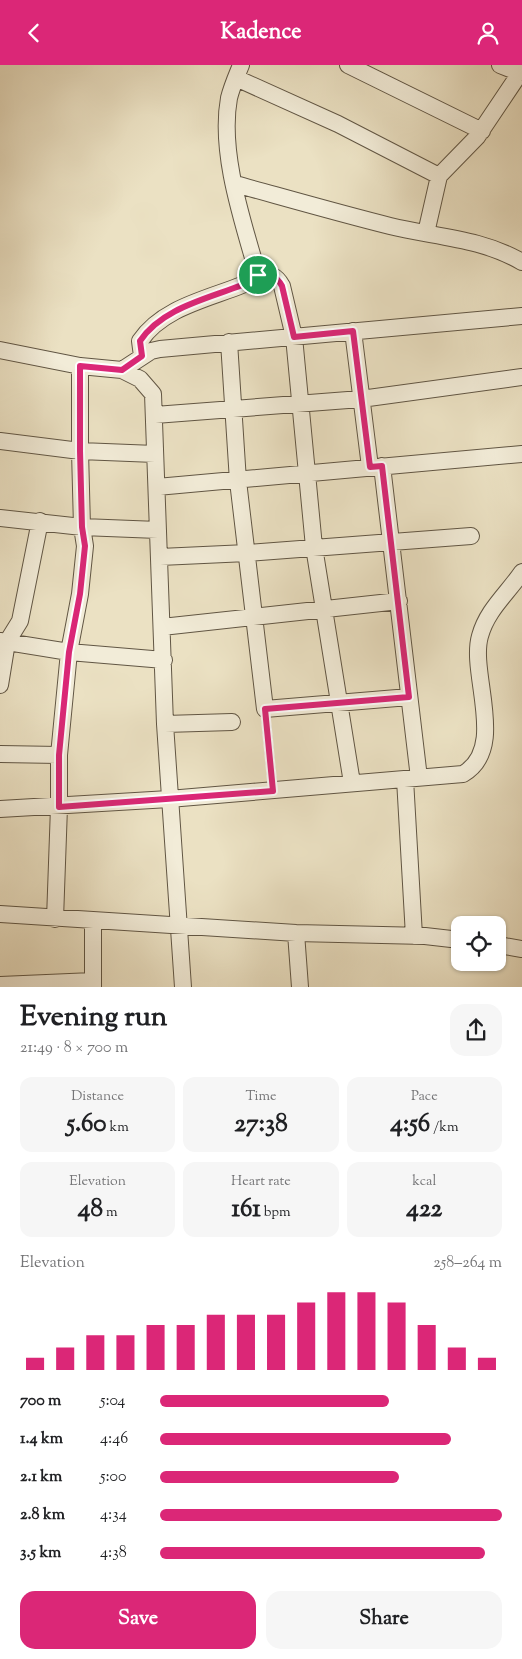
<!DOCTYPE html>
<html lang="en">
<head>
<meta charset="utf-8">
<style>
  body { margin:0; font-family:"Sorts Mill Goudy",serif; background:#f6f6f6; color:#202124; height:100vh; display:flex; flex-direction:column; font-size:19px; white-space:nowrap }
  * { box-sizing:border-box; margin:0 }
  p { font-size:16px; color:#757577 }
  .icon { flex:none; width:28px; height:28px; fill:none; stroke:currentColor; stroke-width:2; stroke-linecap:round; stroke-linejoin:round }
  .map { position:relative; height:922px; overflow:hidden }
  .side { display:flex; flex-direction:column; background:#fff; flex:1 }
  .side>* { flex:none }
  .controls { position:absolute; left:451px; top:851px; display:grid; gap:10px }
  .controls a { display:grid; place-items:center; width:55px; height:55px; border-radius:10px; background:#fff; box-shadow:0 1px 4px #0004; font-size:25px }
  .pin { position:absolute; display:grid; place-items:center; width:42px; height:42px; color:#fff; margin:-21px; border:2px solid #fff; border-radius:50%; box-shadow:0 1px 5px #0007 }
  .round { display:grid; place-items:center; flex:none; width:52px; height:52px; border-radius:15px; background:#f6f6f6 }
  .summary { display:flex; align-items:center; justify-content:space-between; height:85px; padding:0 20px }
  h1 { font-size:28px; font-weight:700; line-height:38px }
  .stats { display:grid; grid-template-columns:repeat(3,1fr); gap:8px; height:85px; padding:5px 20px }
  .stats div { display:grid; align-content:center; border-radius:12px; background:#f6f6f6; text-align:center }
  .stats b { font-size:25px; font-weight:700 }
  .stats small { font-size:14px; font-weight:400 }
  .stats p { font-size:14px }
  .chart { height:140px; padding:10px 20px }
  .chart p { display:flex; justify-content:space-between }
  .chart svg { width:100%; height:90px; margin-top:5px; stroke:#db2777; stroke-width:6 }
  .button { display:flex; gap:10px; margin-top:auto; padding:10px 20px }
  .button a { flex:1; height:58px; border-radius:15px; background:#db2777; color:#fff; font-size:20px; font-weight:700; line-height:58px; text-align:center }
  .button a+a { background:#f6f6f6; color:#202124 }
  ul { padding:0 20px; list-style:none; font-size:16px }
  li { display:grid; grid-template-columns:80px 60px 1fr; align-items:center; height:38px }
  li i { height:12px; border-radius:6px; background:#db2777 }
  header { display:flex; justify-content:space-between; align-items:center; height:65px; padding:0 20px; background:#db2777; color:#fff; font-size:22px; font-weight:700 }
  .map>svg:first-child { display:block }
</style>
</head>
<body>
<header><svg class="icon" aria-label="back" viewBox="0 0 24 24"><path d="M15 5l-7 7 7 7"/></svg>Kadence<svg class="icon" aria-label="person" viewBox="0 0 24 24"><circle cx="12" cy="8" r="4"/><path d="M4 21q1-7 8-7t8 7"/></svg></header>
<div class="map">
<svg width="522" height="922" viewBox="0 0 522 922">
  <rect width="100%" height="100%" fill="#ebe1c3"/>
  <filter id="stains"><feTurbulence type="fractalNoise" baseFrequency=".004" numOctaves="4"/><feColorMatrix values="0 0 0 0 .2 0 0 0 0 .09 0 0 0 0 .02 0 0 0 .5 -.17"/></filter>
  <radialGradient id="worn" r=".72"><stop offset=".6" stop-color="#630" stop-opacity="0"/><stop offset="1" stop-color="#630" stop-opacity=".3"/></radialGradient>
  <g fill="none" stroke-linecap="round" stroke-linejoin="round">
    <g stroke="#615644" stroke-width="9">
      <path id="service" d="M265 644 273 726"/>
    </g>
    <g stroke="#615644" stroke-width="18">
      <path id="minor" d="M348 0 482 66
        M500 0 520 8
        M236 13 338 59 439 111 426 168
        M439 111 477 72 522 5
        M235 119C286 133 338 148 390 161 435 172 481 173 522 197
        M258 210C270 209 276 210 282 221L294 272 314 482 352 718
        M353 266 370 402
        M229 277 238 416 265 644 409 632
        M0 285 80 301 122 305 140 314 153 329 165 659 183 922
        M142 291 140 276C162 243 207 234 242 220L254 215 258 210C243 157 219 88 229 33 232 21 237 10 241 0
        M122 305 151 286 160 284 522 251
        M155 350 361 334 522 312
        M0 376 80 386 155 389
        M382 401 419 713
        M157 422 522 389
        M0 453 82 462 158 465
        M160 492 247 488 471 471
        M162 562 399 536
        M0 576 69 587 164 595
        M0 620 7 577 20 556 40 456
        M165 659 232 657
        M0 689 59 690
        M405 714 414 871
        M0 744 169 734 463 709C508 683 469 609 480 571 487 545 507 529 522 507
        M0 849 296 868 425 871 460 875
        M55 854 59 742V690L69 587 80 529 85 481 82 462 80 386V301
        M93 856V922
        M296 868 300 922
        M498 880 522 884
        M0 920 93 916"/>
    </g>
    <use href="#service" stroke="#f2ecd8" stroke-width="8"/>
    <use href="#minor" stroke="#f2ecd8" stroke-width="16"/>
  </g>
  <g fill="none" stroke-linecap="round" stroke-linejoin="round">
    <g stroke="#fff" stroke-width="10">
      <path id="route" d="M258 210C270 209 276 210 282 221L294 272 353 266 370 402 382 401 409 632 265 644 273 726 59 742V690L69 587 80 529 85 481 82 462 80 386V301L122 305 142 291 140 276C162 243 207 234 242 220L254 215Z"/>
    </g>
    <use href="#route" stroke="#db2777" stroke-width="6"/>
  </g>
  <rect width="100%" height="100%" filter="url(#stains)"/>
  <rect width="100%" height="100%" fill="url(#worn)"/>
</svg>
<div class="controls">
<a><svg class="icon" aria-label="locate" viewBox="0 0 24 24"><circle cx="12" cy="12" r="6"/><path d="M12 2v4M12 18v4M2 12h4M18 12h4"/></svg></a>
</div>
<div class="pin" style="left:258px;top:210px;background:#1e9e55"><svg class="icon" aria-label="arrive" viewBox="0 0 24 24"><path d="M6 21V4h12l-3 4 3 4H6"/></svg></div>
</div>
<section class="side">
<div class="summary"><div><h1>Evening run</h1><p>21:49 · 8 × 700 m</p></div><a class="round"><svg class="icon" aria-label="share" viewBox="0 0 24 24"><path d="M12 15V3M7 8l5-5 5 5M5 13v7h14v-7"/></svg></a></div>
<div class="stats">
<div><p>Distance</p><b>5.60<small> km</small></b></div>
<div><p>Time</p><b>27:38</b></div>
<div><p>Pace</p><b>4:56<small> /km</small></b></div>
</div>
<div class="stats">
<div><p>Elevation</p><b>48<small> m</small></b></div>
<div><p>Heart rate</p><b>161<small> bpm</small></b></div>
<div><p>kcal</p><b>422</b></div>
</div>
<div class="chart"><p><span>Elevation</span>258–264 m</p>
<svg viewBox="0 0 160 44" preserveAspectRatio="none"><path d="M5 44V38M15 44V33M25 44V27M35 44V27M45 44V22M55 44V22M65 44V17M75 44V17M85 44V17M95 44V11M105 44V6M115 44V6M125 44V11M135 44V22M145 44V33M155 44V38"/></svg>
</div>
<ul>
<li><b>700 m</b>5:04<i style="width:67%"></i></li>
<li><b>1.4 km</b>4:46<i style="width:85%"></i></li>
<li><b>2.1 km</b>5:00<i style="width:70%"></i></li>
<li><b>2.8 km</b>4:34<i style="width:100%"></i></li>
<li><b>3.5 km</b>4:38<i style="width:95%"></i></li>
</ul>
<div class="button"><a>Save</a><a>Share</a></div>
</section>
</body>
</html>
